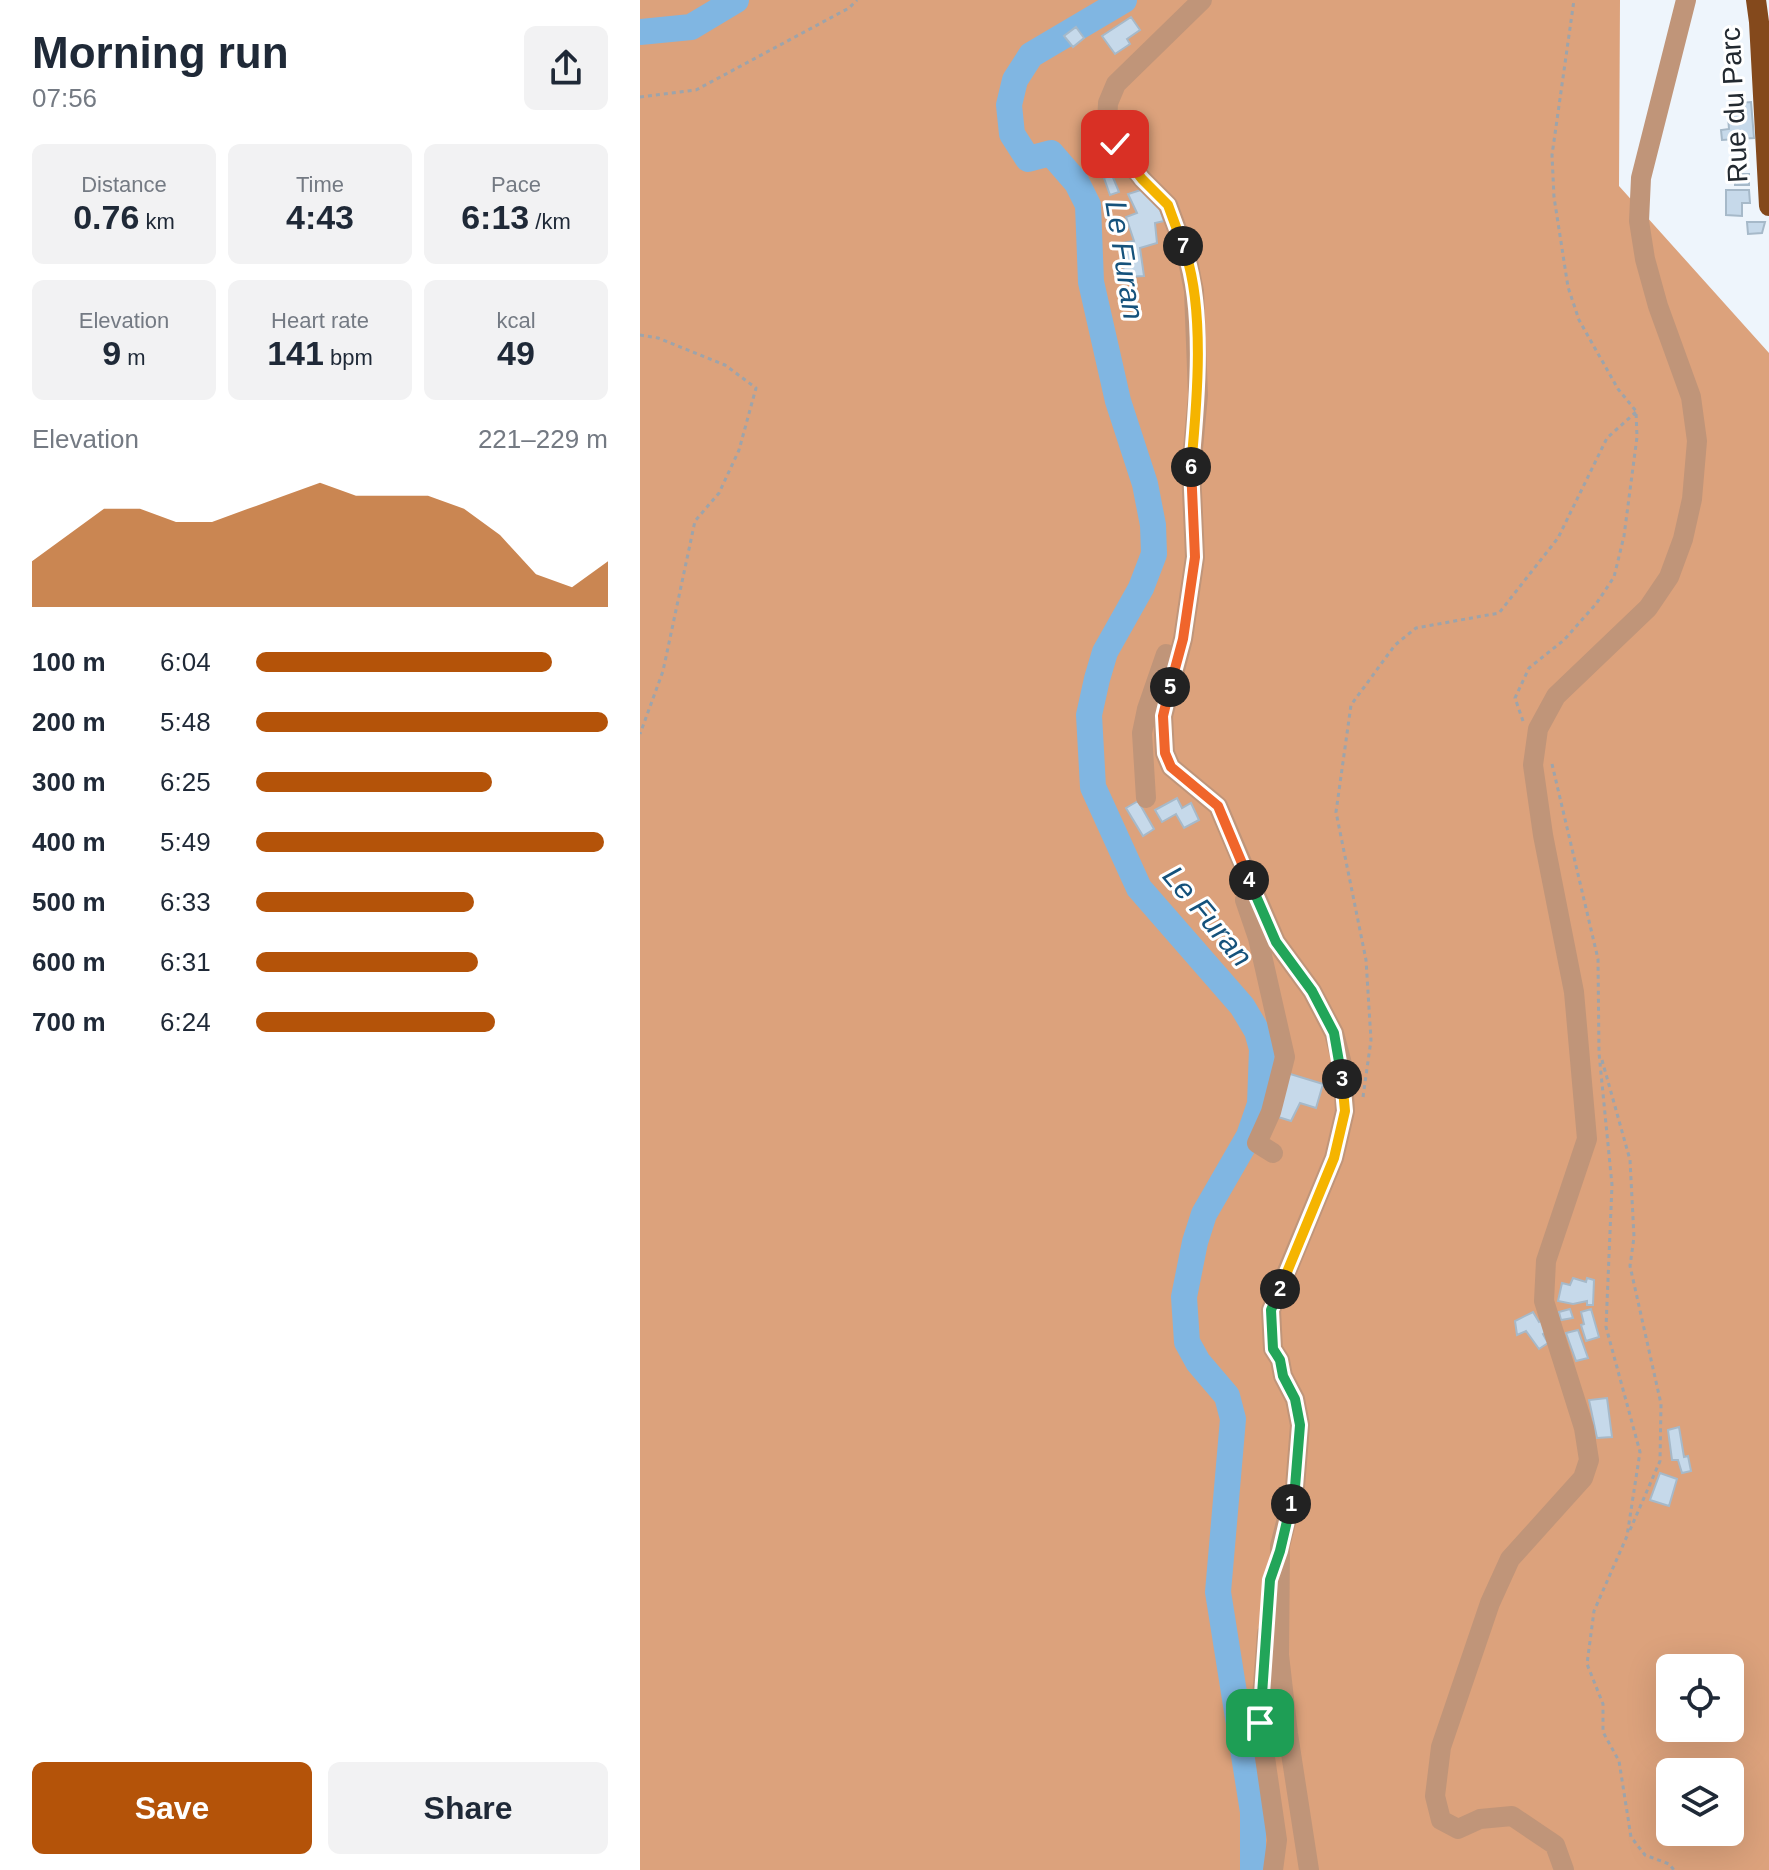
<!DOCTYPE html>
<html lang="en">
<head>
<meta charset="utf-8">
<style>
  body { margin:0; font-family:Helvetica,sans-serif; background:#f2f2f3; color:#1f2937; height:100vh; display:flex; flex-direction:column; font-size:30px; white-space:nowrap }
  * { box-sizing:border-box; margin:0 }
  p { font-size:26px; color:#747a83 }
  .icon { flex:none; width:44px; height:44px; fill:none; stroke:currentColor; stroke-width:2; stroke-linecap:round; stroke-linejoin:round }
  .map { position:relative; flex:1; overflow:hidden }
  .panel { display:flex; flex-direction:column; background:#fff; width:640px }
  .panel>* { flex:none }
  .controls { position:absolute; left:1016px; top:1654px; display:grid; gap:16px }
  .controls a { display:grid; place-items:center; width:88px; height:88px; border-radius:12px; background:#fff; box-shadow:0 8px 32px #0002; font-size:40px }
  .pin { position:absolute; display:grid; place-items:center; width:68px; height:68px; color:#fff; margin:-34px; border-radius:16px; box-shadow:0 4px 12px #0006 }
  .km { position:absolute; width:40px; height:40px; margin:-20px; border-radius:50%; background:#222; color:#fff; font-size:22px; line-height:40px; text-align:center }
  .round { display:grid; place-items:center; flex:none; width:84px; height:84px; border-radius:12px; background:#f2f2f3 }
  .summary { display:flex; align-items:center; justify-content:space-between; height:136px; padding:0 32px }
  h1 { font-size:44px; font-weight:700; line-height:60px }
  .metrics { display:grid; grid-template-columns:repeat(3,1fr); gap:12px; height:136px; padding:8px 32px }
  .metrics div { display:grid; align-content:center; border-radius:12px; background:#f2f2f3; text-align:center }
  .metrics b { font-size:34px; font-weight:700 }
  .metrics small { font-size:22px; font-weight:400 }
  .metrics p { font-size:22px }
  .chart { height:224px; padding:16px 32px }
  .chart p { display:flex; justify-content:space-between }
  .chart svg { width:100%; height:144px; margin-top:8px; fill:#b45309; opacity:.7 }
  .cta { display:flex; gap:16px; margin-top:auto; padding:16px 32px }
  .cta a { flex:1; height:92px; border-radius:12px; background:#b45309; color:#fff; font-size:32px; font-weight:700; line-height:92px; text-align:center }
  .cta a+a { background:#f2f2f3; color:#1f2937 }
  ul { padding:0 32px; list-style:none; font-size:26px }
  li { display:grid; grid-template-columns:128px 96px 1fr; align-items:center; height:60px }
  li i { height:20px; border-radius:10px; background:#b45309 }
  main { display:flex; flex:1; min-height:0 }
  .map>svg:first-child { display:block }
</style>
</head>
<body>
<main>
<section class="panel">
<div class="summary"><div><h1>Morning run</h1><p>07:56</p></div><a class="round"><svg class="icon" aria-label="share" viewBox="0 0 24 24"><path d="M12 15V3M7 8l5-5 5 5M5 13v7h14v-7"/></svg></a></div>
<div class="metrics">
<div><p>Distance</p><b>0.76<small> km</small></b></div>
<div><p>Time</p><b>4:43</b></div>
<div><p>Pace</p><b>6:13<small> /km</small></b></div>
</div>
<div class="metrics">
<div><p>Elevation</p><b>9<small> m</small></b></div>
<div><p>Heart rate</p><b>141<small> bpm</small></b></div>
<div><p>kcal</p><b>49</b></div>
</div>
<div class="chart"><p><span>Elevation</span>221–229 m</p>
<svg viewBox="0 0 160 44" preserveAspectRatio="none"><path d="M0 44V30L10 22L20 14L30 14L40 18L50 18L60 14L70 10L80 6L90 10L100 10L110 10L120 14L130 22L140 34L150 38L160 30V44z"/></svg>
</div>
<ul>
<li><b>100 m</b>6:04<i style="width:84%"></i></li>
<li><b>200 m</b>5:48<i style="width:100%"></i></li>
<li><b>300 m</b>6:25<i style="width:67%"></i></li>
<li><b>400 m</b>5:49<i style="width:99%"></i></li>
<li><b>500 m</b>6:33<i style="width:62%"></i></li>
<li><b>600 m</b>6:31<i style="width:63%"></i></li>
<li><b>700 m</b>6:24<i style="width:68%"></i></li>
</ul>
<div class="cta"><a>Save</a><a>Share</a></div>
</section>
<div class="map">
<svg width="1129" height="1870" viewBox="0 0 1129 1870">
  <rect width="100%" height="100%" fill="#eef5fc"/>
  <path fill="#dca27c" fill-rule="evenodd" d="M0 0H980L979 186 1129 353V1870H0ZM1030 1668H1090V1728H1030ZM1030 1772H1090V1832H1030Z"/>
  <g fill="none" stroke-linecap="round" stroke-linejoin="round">
    <path stroke="#80b6e2" stroke-width="26" d="M484 0 391 55 375 80 369 105 372 134 388 159 411 153 437 183 448 205 451 282 478 401 505 484 513 525 514 554 501 588 465 652 457 679 449 715 453 787 499 888 602 1006 617 1031 622 1049 620 1104 609 1136 564 1214 555 1242 544 1297 547 1342 558 1362 587 1396 593 1419 578 1592 613 1812V1870
      M0 32 51 27 96 0"/>
  </g>
  <path fill="#c6d9ea" stroke="#a6b9c9" stroke-width="2" d="M491 17 500 30 487 39 490 44 475 54 462 36Z
    M436 27 444 38 433 47 424 36Z
    M1111 102 1114 138 1082 140 1081 130 1089 129 1087 104Z
    M1095 174H1109V185H1095Z
    M472 175 479 192 470 195 464 178Z
    M504 189 518 204 524 221 515 223 517 243 500 248 504 276 484 277 482 243 494 241 486 217 497 213 488 194Z
    M1086 190H1109L1110 203H1102V216L1086 215Z
    M1107 222H1125L1122 233 1108 234Z
    M537 798 542 808 551 803 559 820 544 828 536 814 522 822 515 810Z
    M498 801 514 829 503 836 486 808Z
    M647 1073 683 1084 676 1108 660 1103 651 1121 635 1116Z
    M933 1278 946 1282 947 1278 954 1280 953 1305H947V1301L933 1304 918 1301 922 1283 930 1285Z
    M930 1309 933 1318 921 1320 919 1312Z
    M951 1309 959 1337 946 1341 941 1325 944 1324 941 1312Z
    M893 1312 899 1322 905 1319 910 1329 903 1334 908 1343 899 1349 886 1331 877 1335 875 1321Z
    M938 1330 948 1358 936 1361 926 1333Z
    M967 1398 972 1437 957 1438 949 1400Z
    M1039 1427 1044 1457 1048 1456 1051 1471 1042 1473 1038 1460H1032L1028 1430Z
    M1020 1473 1037 1479 1029 1506 1010 1500Z"/>
  <g fill="none" stroke-linecap="round" stroke-linejoin="round">
    <path stroke="#9da4ab" stroke-width="3" stroke-dasharray="4 4" stroke-linecap="butt" d="M0 97 56 90 209 8 217 0
      M0 335 18 338 85 365 116 388 99 450 79 493 55 521 23 671 0 734
      M883 721 875 698 889 668 924 640 956 604 974 577 984 536 997 437 996 411 978 389 939 320 928 287 914 197 912 155 934 0
      M912 764 958 959 959 1053 972 1185 966 1327 1000 1452 987 1536 954 1611 947 1664 963 1704V1732L979 1761 991 1837 1005 1855 1029 1864 1034 1870
      M962 1060 990 1160 994 1237 990 1266 1021 1404 1020 1461 990 1530
      M723 1097 731 1040 726 960 696 812 711 705 755 645 776 628 859 613 918 538 967 438 996 412"/>
    <path stroke="#c09579" stroke-width="20" d="M562 0 476 84 468 103 467 123 475 144 502 179 528 205 547 256 554 291 558 395 551 470 555 557 543 639 523 716 525 753 531 767 578 806 636 942 672 991 694 1033 702 1064 705 1111 694 1158 631 1310 633 1349 640 1360 643 1376 655 1399 660 1425 655 1487 640 1546 639 1655 648 1734 669 1870
      M506 798 502 733 507 709 526 654
      M605 900 618 938 645 1057 631 1112 617 1143 633 1153
      M627 1633 620 1723 637 1840 633 1870
      M924 1870 915 1845 872 1816 840 1819 818 1829 801 1820 795 1796 801 1747 850 1603 870 1559 943 1478 949 1460 944 1428 904 1301 906 1261 947 1139 934 992 903 835 893 765 898 729 916 696 1008 608 1029 577 1043 539 1052 499 1057 441 1051 397 1018 306 1005 259 999 221 1001 178 1046 0"/>
    <path stroke="#84491c" stroke-width="20" d="M1116 0 1119 22 1129 206"/>
  </g>
  <g fill="none" stroke-linecap="round" stroke-linejoin="round">
    <g stroke="#fff" stroke-width="16">
      <path id="split-1" d="M620 1723 630 1580 640 1551 651 1504"/>
    </g>
    <g stroke="#fff" stroke-width="16">
      <path id="split-2" d="M640 1289 631 1310 633 1349 640 1360 643 1376 655 1399 660 1425 655 1487 651 1504"/>
    </g>
    <g stroke="#fff" stroke-width="16">
      <path id="split-3" d="M640 1289 694 1158 705 1111 702 1079"/>
    </g>
    <g stroke="#fff" stroke-width="16">
      <path id="split-4" d="M609 880 636 942 672 991 694 1033 702 1079"/>
    </g>
    <g stroke="#fff" stroke-width="16">
      <path id="split-5" d="M530 687 523 716 525 753 531 767 578 806 609 880"/>
    </g>
    <g stroke="#fff" stroke-width="16">
      <path id="split-6" d="M530 687 543 639 555 557 551 467"/>
    </g>
    <g stroke="#fff" stroke-width="16">
      <path id="split-7" d="M543 246C566 305 557 404 551 467"/>
    </g>
    <g stroke="#fff" stroke-width="16">
      <path id="split-8" d="M475 144 502 179 528 205 543 246"/>
    </g>
    <use href="#split-1" stroke="#22a559" stroke-width="10"/>
    <use href="#split-2" stroke="#22a559" stroke-width="10"/>
    <use href="#split-3" stroke="#f5b400" stroke-width="10"/>
    <use href="#split-4" stroke="#22a559" stroke-width="10"/>
    <use href="#split-5" stroke="#f0652b" stroke-width="10"/>
    <use href="#split-6" stroke="#f0652b" stroke-width="10"/>
    <use href="#split-7" stroke="#f5b400" stroke-width="10"/>
    <use href="#split-8" stroke="#f5b400" stroke-width="10"/>
  </g>
  <g text-anchor="middle" dominant-baseline="central" stroke-width="6" stroke-linejoin="round" paint-order="stroke">
    <g font-size="28" fill="#222930" stroke="#fff">
      <text transform="translate(1094 105) rotate(-93)">Rue du Parc</text>
    </g>
    <g font-size="30" font-style="italic" fill="#15527c" stroke="#fff">
      <text transform="translate(485 260) rotate(81)">Le Furan</text>
      <text transform="translate(568 916) rotate(50)">Le Furan</text>
    </g>
  </g>
</svg>
<div class="controls">
<a><svg class="icon" aria-label="locate" viewBox="0 0 24 24"><circle cx="12" cy="12" r="6"/><path d="M12 2v4M12 18v4M2 12h4M18 12h4"/></svg></a>
<a><svg class="icon" aria-label="layers" viewBox="0 0 24 24"><path d="M12 4l9 5-9 5-9-5zM3 14l9 5 9-5"/></svg></a>
</div>
<div class="pin" style="left:620px;top:1723px;background:#1e9e55"><svg class="icon" aria-label="arrive" viewBox="0 0 24 24"><path d="M6 21V4h12l-3 4 3 4H6"/></svg></div>
<div class="pin" style="left:475px;top:144px;background:#d93025"><svg class="icon" aria-label="check" viewBox="0 0 24 24"><path d="M5 12l5 5 9-10"/></svg></div>
<b class="km" style="left:651px;top:1504px">1</b>
<b class="km" style="left:640px;top:1289px">2</b>
<b class="km" style="left:702px;top:1079px">3</b>
<b class="km" style="left:609px;top:880px">4</b>
<b class="km" style="left:530px;top:687px">5</b>
<b class="km" style="left:551px;top:467px">6</b>
<b class="km" style="left:543px;top:246px">7</b>
</div>
</main>
</body>
</html>
